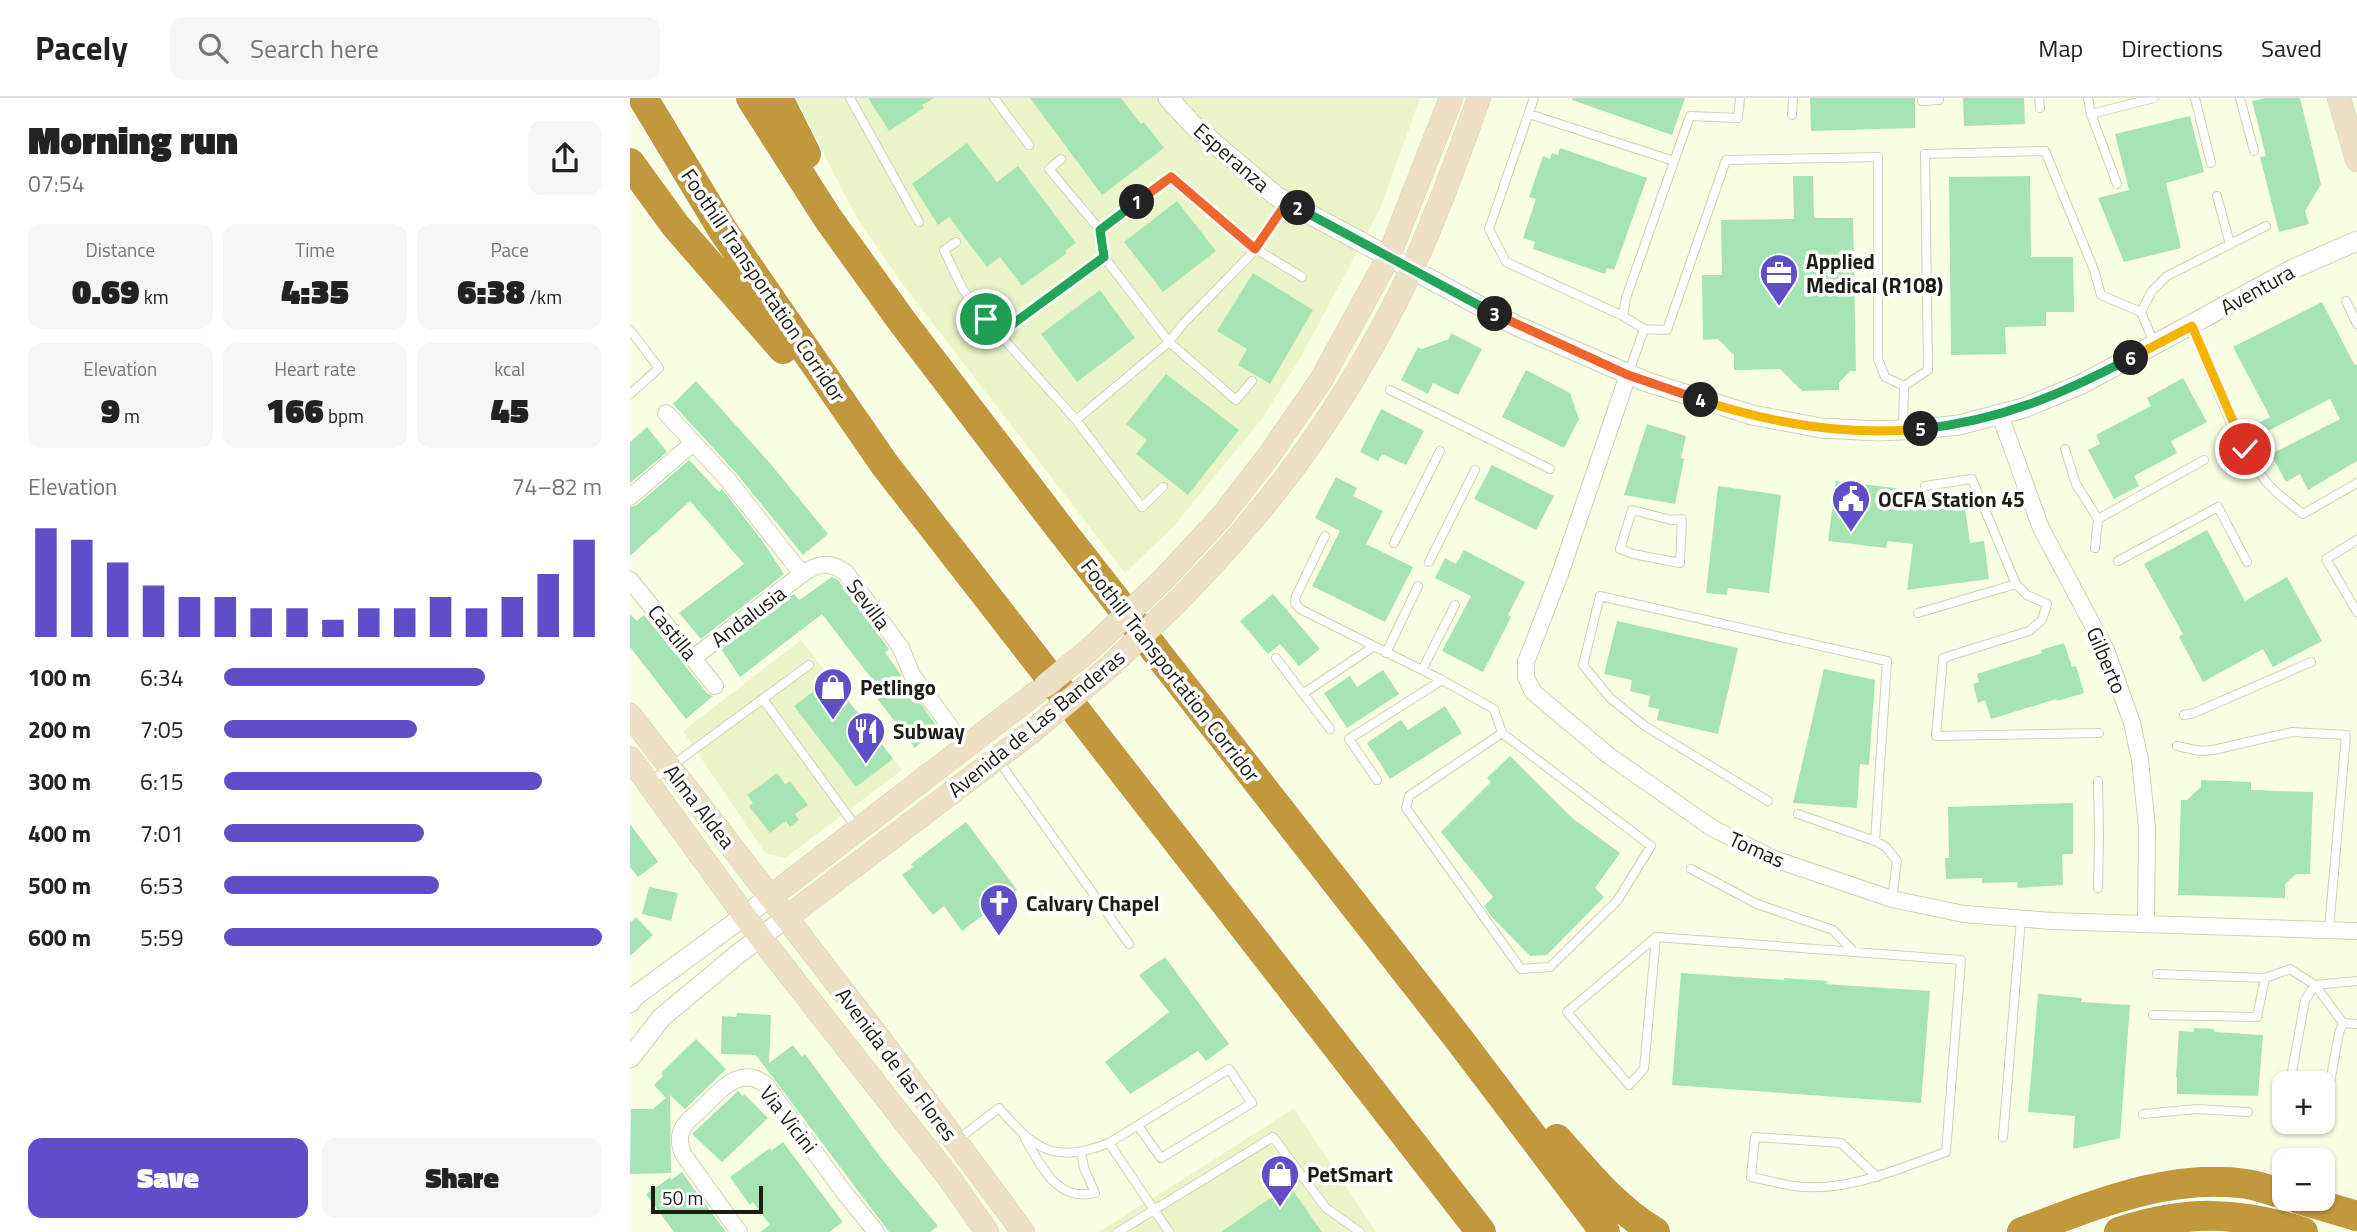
<!DOCTYPE html>
<html lang="en">
<head>
<meta charset="utf-8">
<style>
  body { margin:0; font-family:"Titillium Web",sans-serif; background:#f6f6f6; color:#222; height:100vh; display:flex; flex-direction:column; font-size:26px; white-space:nowrap }
  * { box-sizing:border-box; margin:0 }
  p { font-size:23px; color:#767676 }
  .icon { flex:none; width:38px; height:38px; fill:none; stroke:currentColor; stroke-width:2; stroke-linecap:round; stroke-linejoin:round }
  .map { position:relative; flex:1; overflow:hidden }
  .details { display:flex; flex-direction:column; background:#fff; width:630px }
  .details>* { flex:none }
  .buttons { position:absolute; left:1642px; top:973px; display:grid; gap:14px }
  .buttons a { display:grid; place-items:center; width:63px; height:63px; border-radius:14px; background:#fff; box-shadow:0 2px 5px #0004; font-size:35px }
  .scale { position:absolute; left:21px; bottom:18px; width:112px; box-sizing:border-box; padding-left:7px; border:4px solid #1b1e11; border-top:0; font-size:19px; line-height:24px; white-space:nowrap; color:#1b1e11; -webkit-text-stroke:5px #fff; paint-order:stroke }
  .pin { position:absolute; display:grid; place-items:center; width:60px; height:60px; color:#fff; margin:-30px; border:4px solid #fff; border-radius:50%; box-shadow:0 2px 7px #0007 }
  .km { position:absolute; width:35px; height:35px; margin:-18px; border-radius:50%; background:#222; color:#fff; font-size:19px; line-height:35px; text-align:center }
  .round { display:grid; place-items:center; flex:none; width:74px; height:74px; border-radius:14px; background:#f6f6f6 }
  .head { display:flex; align-items:center; justify-content:space-between; height:119px; padding:0 28px }
  h1 { font-size:38px; font-weight:800; line-height:52px }
  .stats { display:grid; grid-template-columns:repeat(3,1fr); gap:10px; height:119px; padding:7px 28px }
  .stats div { display:grid; align-content:center; border-radius:14px; background:#f6f6f6; text-align:center }
  .stats b { font-size:35px; font-weight:800 }
  .stats small { font-size:19px; font-weight:400 }
  .stats p { font-size:19px }
  .chart { height:196px; padding:14px 28px }
  .chart p { display:flex; justify-content:space-between }
  .chart svg { width:100%; height:126px; margin-top:7px; stroke:#5e4fc8; stroke-width:6 }
  .action { display:flex; gap:14px; margin-top:auto; padding:14px 28px }
  .action a { flex:1; height:80px; border-radius:14px; background:#5e4fc8; color:#fff; font-size:28px; font-weight:800; line-height:80px; text-align:center }
  .action a+a { background:#f6f6f6; color:#222 }
  ul { padding:0 28px; list-style:none; font-size:23px }
  li { display:grid; grid-template-columns:112px 84px 1fr; align-items:center; height:52px }
  li i { height:18px; border-radius:9px; background:#5e4fc8 }
  header { display:flex; align-items:center; gap:42px; box-sizing:border-box; height:98px; padding:0 35px; background:#fff; border-bottom:2px solid #e0e0e0 }
  header strong { font-size:33px }
  nav { display:flex; gap:38px; margin-inline-start:auto; font-size:24px }
  .search { width:490px; height:63px; background:#f6f6f6; display:flex; align-items:center; gap:18px; box-sizing:border-box; padding:0 24px; border-radius:14px; color:#767676; font-size:26px }
  main { display:flex; flex:1; min-height:0 }
  .map>svg:first-child { display:block }
</style>
</head>
<body>
<header>
<strong>Pacely</strong>
<div class="search"><svg class="icon" aria-label="search" viewBox="0 0 24 24"><circle cx="10" cy="10" r="6"/><path d="M15 15l6 6"/></svg>Search here</div>
<nav><a>Map</a><a>Directions</a><a>Saved</a></nav>
</header>
<main>
<section class="details">
<div class="head"><div><h1>Morning run</h1><p>07:54</p></div><a class="round"><svg class="icon" aria-label="share" viewBox="0 0 24 24"><path d="M12 15V3M7 8l5-5 5 5M5 13v7h14v-7"/></svg></a></div>
<div class="stats">
<div><p>Distance</p><b>0.69<small> km</small></b></div>
<div><p>Time</p><b>4:35</b></div>
<div><p>Pace</p><b>6:38<small> /km</small></b></div>
</div>
<div class="stats">
<div><p>Elevation</p><b>9<small> m</small></b></div>
<div><p>Heart rate</p><b>166<small> bpm</small></b></div>
<div><p>kcal</p><b>45</b></div>
</div>
<div class="chart"><p><span>Elevation</span>74–82 m</p>
<svg viewBox="0 0 160 44" preserveAspectRatio="none"><path d="M5 44V6M15 44V10M25 44V18M35 44V26M45 44V30M55 44V30M65 44V34M75 44V34M85 44V38M95 44V34M105 44V34M115 44V30M125 44V34M135 44V30M145 44V22M155 44V10"/></svg>
</div>
<ul>
<li><b>100 m</b>6:34<i style="width:69%"></i></li>
<li><b>200 m</b>7:05<i style="width:51%"></i></li>
<li><b>300 m</b>6:15<i style="width:84%"></i></li>
<li><b>400 m</b>7:01<i style="width:53%"></i></li>
<li><b>500 m</b>6:53<i style="width:57%"></i></li>
<li><b>600 m</b>5:59<i style="width:100%"></i></li>
</ul>
<div class="action"><a>Save</a><a>Share</a></div>
</section>
<div class="map">
<svg width="1727" height="1134" viewBox="0 0 1727 1134">
  <rect width="100%" height="100%" fill="#f9ffe3"/>
  <path fill="#ecf5ca" d="M164 0H790L750 111 671 259 631 322 543 429 495 475 271 184 226 118Z
    M171 542 272 672 155 760 135 755 53 633Z
    M664 1010 746 1134H468L574 1068Z"/>
  <path fill="#a7e4b4" d="M238 0H304L292 7 294 10 259 33Z
    M400 0H491L511 26 514 24 534 50 472 97Z
    M943 0H1055L1042 37 942 2Z
    M1180 0H1285V30L1181 33Z
    M1333 0H1394L1395 26 1334 28Z
    M1636 0H1670L1691 86 1675 113 1679 126 1649 134 1630 59 1636 58 1622 3Z
    M1560 18 1574 74 1536 85 1551 150 1494 164 1468 100 1499 92 1485 36Z
    M337 45 367 84 388 68 446 145 435 153 437 155 392 188 370 159 357 169 319 119 308 127 282 86Z
    M930 50 1017 80 984 172 977 170 975 176 903 151 905 144 893 140 906 101 899 99 913 58 920 61 922 55 928 57Z
    M1163 78H1183L1184 120H1223L1226 273H1220L1209 285V292L1172 293 1150 271 1104 272V257L1088 241 1073 242 1072 177H1092L1091 122 1164 121Z
    M1400 78 1401 159H1443L1444 214H1416V228L1375 229 1376 256 1321 257 1319 79Z
    M547 103 586 153 533 194 494 144Z
    M623 175 683 212 640 286 608 267 617 251 587 233Z
    M470 192 505 240 447 284 411 236Z
    M1692 204 1724 266 1727 267V363L1678 392 1670 376 1656 384 1641 356 1710 321 1700 301 1628 338 1623 328 1640 319 1603 249Z
    M821 235 852 251 828 297 803 285 798 296 771 282 788 249 792 251 819 241Z
    M896 272 940 295 949 321 934 350 872 319Z
    M536 276 609 332 558 397 506 356 517 342 496 326Z
    M1553 280 1577 324 1541 343 1547 355 1504 378 1509 388 1484 401 1458 352 1470 346 1466 337 1521 308 1517 300Z
    M66 283 138 363 198 436 173 457 106 375 43 306Z
    M751 311 794 333 776 367 752 356 748 363 730 354Z
    M1017 326 1056 338 1051 360 1054 361 1045 406 994 397Z
    M17 329 37 354 0 385V344Z
    M59 362 89 394 92 391 131 441 154 476 71 541 49 515 114 466 60 403 0 458V409L7 407Z
    M862 367 924 398 906 432 844 401Z
    M706 379 727 390 723 398 753 413 736 446 783 469 755 524 682 488 710 433 685 420Z
    M1206 383 1281 392 1280 404 1319 398 1321 412 1335 410 1340 445 1354 443 1359 481 1277 492 1283 446 1257 443 1256 450 1198 443Z
    M1088 388 1151 397 1139 495 1098 490 1097 497 1076 495Z
    M1577 432 1615 503 1657 479 1692 543 1643 569 1633 551 1573 584 1549 539 1553 536 1514 466Z
    M834 452 895 484 878 517 881 519 853 574 812 553 841 498 805 480 815 460 826 466Z
    M202 479 208 482 259 551 255 554 308 630 285 650 236 586 242 581 192 516 110 579 91 551 164 496 169 502Z
    M643 496 690 551 669 568 650 546 638 556 610 523Z
    M0 516 7 523 14 517 77 595 83 598 56 621 0 549Z
    M987 523 1108 550 1088 636 1027 622 1029 611 1018 609 1020 598 1000 593 1002 582 974 576Z
    M1434 545 1442 569 1446 568 1454 595 1427 603 1426 601 1361 621 1355 602 1348 605 1343 586 1349 584 1347 576 1412 555 1411 552Z
    M1194 571 1245 582 1239 667 1230 666 1227 710 1163 705Z
    M753 572 769 596 717 630 694 595 720 578 727 589Z
    M201 580 263 661 226 689 164 608Z
    M815 608 832 635 760 681 737 645 771 622 778 632Z
    M880 658 942 720 990 755 965 790 974 799 917 857 900 858 862 819 854 808 863 799 811 734 861 684 857 680Z
    M147 675 155 686 160 683 178 707 165 716 169 722 160 729 156 723 140 735 119 708 123 705 117 697Z
    M1571 682 1621 684V692L1683 694 1680 776H1666L1655 786V800L1548 797 1551 702H1557L1571 689Z
    M1443 705V756H1432L1433 787 1388 790 1387 784 1352 785V780L1316 781 1315 760H1319L1318 709Z
    M336 724 387 792 332 833 314 808 303 817 272 777 283 769 281 766Z
    M0 726 28 764 8 779 0 769Z
    M19 789 48 795 41 823 12 816Z
    M6 819 23 837 0 858V825Z
    M535 859 599 946 576 963 568 953 500 996 475 964 539 914 509 877Z
    M1051 875 1154 882V880L1197 883 1196 886 1300 893 1291 1005 1042 987Z
    M1408 896 1452 900 1451 904 1500 907 1490 1040 1443 1051 1445 1018 1398 1014Z
    M107 915 141 917 139 965 163 947 172 959 175 956 254 1064 308 1128 300 1134H259L126 957 91 956 92 918 106 919Z
    M1564 930 1584 931V934L1633 937 1628 998 1547 996V979H1546L1549 933 1564 934Z
    M66 941 96 971 55 1011 40 997 41 1075 0 1076 1 1011H23L36 1000 24 987 33 978 31 975Z
    M108 993 113 998 114 996 138 1020 92 1064 62 1036Z
    M153 1044 213 1124 199 1134H130L140 1127 123 1104 120 1107 100 1079 140 1050 141 1053Z
    M52 1074 64 1091 96 1134H44L16 1096 41 1079V1082Z
    M659 1087 692 1134H591Z"/>
  <g fill="none" stroke-linecap="round" stroke-linejoin="round">
    <g stroke="#cdd4b2" stroke-width="10">
      <path id="service" d="M220 0 289 124
        M364 0 399 47
        M904 0 859 131 876 164 993 218 1014 231 1037 232 1096 62 1248 59V261L1255 279 1274 288
        M1409 0 1410 10
        M1458 0 1461 16 1487 86
        M1565 0 1581 65
        M1610 0 1624 53
        M1292 3 1309 2V0
        M899 16 1044 63
        M1461 16 1524 0
        M1162 17 1163 0
        M431 61 419 71 470 132 474 159 539 244 606 302 622 283
        M1587 98 1600 146
        M470 132 541 79 626 151 672 179
        M326 144 314 152 332 190 356 221 446 322 512 409 533 389
        M1716 203 1727 226
        M1511 214 1522 193 1537 178 1636 128
        M993 218 996 200 1060 18 1108 20 1110 0
        M1561 227C1582 277 1604 348 1640 388 1649 398 1662 407 1673 416L1727 385
        M0 232 29 270 0 296
        M369 236 474 159
        M999 274 1014 231
        M1274 288 1298 272 1295 56 1415 53 1464 172 1471 197 1511 214 1524 245
        M760 292 920 371
        M446 322 539 244 552 227 626 151 657 104
        M1273 331 1274 288
        M1435 351 1446 386 1468 421 1465 450
        M1295 388 1342 381 1386 486 1397 497 1417 506 1412 522 1399 533 1313 560 1306 638 1469 635
        M1002 412 1041 422 1052 421 1050 465 1003 456 990 451Z
        M1468 421 1574 362
        M695 438 666 498 665 505 670 511 812 582 864 611 872 635
        M1727 442 1696 461 1727 514
        M764 445 810 353
        M1488 463 1588 409 1617 464
        M799 464 845 372
        M1288 515 1386 486
        M756 555 788 488
        M646 560 700 631
        M792 572 825 507
        M674 595 743 549
        M133 601 226 729
        M1554 617 1564 615 1681 564
        M872 635 1021 748 987 803 920 869 891 871 776 710 779 698Z
        M1547 648 1570 653 1583 652 1662 634 1716 637 1699 831
        M368 662 499 846
        M747 682 719 641 812 582
        M21 683 179 567
        M1468 683 1469 738 1468 790
        M1138 703 1015 628 980 600 953 567 970 498 1257 563 1245 743
        M1168 716 1245 743 1256 749 1267 763 1262 801
        M1061 771 1127 806 1203 832 1222 852
        M1026 839 1014 971 999 987 937 914 1026 839 1331 862 1316 1054C1268 1071 1216 1095 1164 1088 1150 1086 1136 1082 1121 1079L1125 1039 1211 1045 1247 1079
        M1527 876 1635 880 1660 871 1685 887 1713 925
        M1523 917 1627 919 1635 880
        M1660 985 1675 902 1685 887 1727 883
        M1513 1016 1567 1011 1618 1014
        M1662 1024 1692 1028 1709 935 1713 925 1727 926
        M1373 1039 1391 821
        M395 1041C412 1068 426 1104 465 1095L454 1070 451 1054
        M327 1042 369 1010C405 1052 424 1066 479 1045L599 971 622 1005 531 1060 508 1028
        M479 1045 539 1134
        M488 1134 643 1039 696 1110 730 1134"/>
    </g>
    <g stroke="#cdd4b2" stroke-width="18">
      <path id="minor" d="M998 277 930 476 896 564V579L903 594 978 657 1082 730 1144 761 1262 801 1334 816 1422 823 1727 833
        M36 315 98 382 172 476C188 465 200 463 216 475L271 550 282 577 335 649
        M1370 317 1411 430 1476 552 1502 625 1510 662 1517 730 1516 825
        M0 399 63 345
        M0 482 85 588
        M63 560 172 476
        M109 1134 53 1056C50 1048 48 1038 53 1030 56 1023 66 1016 72 1010 90 993 110 966 136 987L213 1093 246 1134"/>
    </g>
    <g stroke="#cdd4b2" stroke-width="21">
      <path id="tertiary" d="M538 0 564 28 646 98 887 228 1017 284 1122 317 1191 330 1248 333 1291 331 1329 327 1394 310 1452 286 1663 171 1727 143
        M0 905 5 898 140 799
        M0 960 32 919 108 856 156 820"/>
    </g>
    <g stroke="#cdd4b2" stroke-width="24">
      <path id="secondary" d="M1709 0 1727 62
        M534 481 592 418 640 356 691 282 758 160 821 0
        M549 502C570 480 591 458 610 436 678 358 737 266 781 173 807 117 828 58 849 0
        M0 617 259 953 393 1134
        M0 660 130 839 317 1077 357 1134
        M140 799 415 588
        M156 820 399 636"/>
    </g>
    <g stroke="#fff" stroke-width="32">
      <path id="motorway" d="M13 0 92 131 255 367 851 1134
        M121 0 197 119 271 222 425 424 828 940 975 1134
        M148 0 176 56
        M0 65 45 127 153 251
        M927 1041C957 1075 986 1111 1025 1134
        M1669 1101 1727 1118
        M1392 1134C1465 1107 1538 1075 1617 1086 1629 1088 1642 1093 1654 1096
        M1489 1134C1555 1112 1607 1113 1673 1134"/>
    </g>
    <use href="#service" stroke="#fff" stroke-width="8"/>
    <use href="#minor" stroke="#fff" stroke-width="16"/>
    <use href="#tertiary" stroke="#fff" stroke-width="19"/>
    <use href="#secondary" stroke="#ede0c4" stroke-width="23"/>
    <use href="#motorway" stroke="#c2983c" stroke-width="30"/>
    <g stroke="#cdd4b2" stroke-width="24" stroke-linecap="butt">
      <path id="secondary-bridge" d="M415 588 460 551 534 481
        M399 636 477 571 549 502"/>
    </g>
    <use href="#secondary-bridge" stroke="#ede0c4" stroke-width="23"/>
  </g>
  <g fill="none" stroke-linecap="round" stroke-linejoin="round">
    <g stroke="#fff" stroke-width="14">
      <path id="split-1" d="M356 221 369 236 474 159 470 132 507 104"/>
    </g>
    <g stroke="#fff" stroke-width="14">
      <path id="split-2" d="M507 104 541 79 625 151 657 104 668 110"/>
    </g>
    <g stroke="#fff" stroke-width="14">
      <path id="split-3" d="M668 110 865 216"/>
    </g>
    <g stroke="#fff" stroke-width="14">
      <path id="split-4" d="M865 216 998 277 1071 302"/>
    </g>
    <g stroke="#fff" stroke-width="14">
      <path id="split-5" d="M1071 302C1143 326 1216 338 1291 331"/>
    </g>
    <g stroke="#fff" stroke-width="14">
      <path id="split-6" d="M1291 331C1372 322 1430 297 1501 260"/>
    </g>
    <g stroke="#fff" stroke-width="14">
      <path id="split-7" d="M1501 260 1562 228 1615 351"/>
    </g>
    <use href="#split-1" stroke="#22a559" stroke-width="9"/>
    <use href="#split-2" stroke="#f0652b" stroke-width="9"/>
    <use href="#split-3" stroke="#22a559" stroke-width="9"/>
    <use href="#split-4" stroke="#f0652b" stroke-width="9"/>
    <use href="#split-5" stroke="#f5b400" stroke-width="9"/>
    <use href="#split-6" stroke="#22a559" stroke-width="9"/>
    <use href="#split-7" stroke="#f5b400" stroke-width="9"/>
  </g>
  <defs>
    <g id="office-pin" transform="scale(2.0125)"><path d="M0 17L-7.5 6A9.5 9.5 0 1 1 7.5 6Z" fill="#5e4fc8" stroke="#fff"/><path d="M-6-3h4V-5.5h4V-3h4V5H-6ZM-1-4.5V-3h2v-1.5ZM-6 0V1H6V0Z" fill="#fff"/></g>
    <g id="civic-pin" transform="scale(2.0125)"><path d="M0 17L-7.5 6A9.5 9.5 0 1 1 7.5 6Z" fill="#5e4fc8" stroke="#fff"/><path d="M-.6-6.5H3V-4.5H.6V-3L4-1V1h2V6H-6V1h2V-1L-.6-3ZM-1.2 2.5V6h2.4V2.5Z" fill="#fff"/></g>
    <g id="shop-pin" transform="scale(2.0125)"><path d="M0 17L-7.5 6A9.5 9.5 0 1 1 7.5 6Z" fill="#5e4fc8" stroke="#fff"/><path d="M-5-2.5h2.3a2.7 3.5 0 0 1 5.4 0H5L5.5 6h-11ZM-1.5-2.5h3a1.5 2.3 0 0 0-3 0Z" fill="#fff"/></g>
    <g id="restaurant-pin" transform="scale(2.0125)"><path d="M0 17L-7.5 6A9.5 9.5 0 1 1 7.5 6Z" fill="#5e4fc8" stroke="#fff"/><path d="M-5-6h1v4h1v-4h1v4h1v-4h1v5L-1.5 .5V6h-2V.5L-5-1ZM5-6V6H3V1.5H1.5Q1.5-4 5-6Z" fill="#fff"/></g>
    <g id="church-pin" transform="scale(2.0125)"><path d="M0 17L-7.5 6A9.5 9.5 0 1 1 7.5 6Z" fill="#5e4fc8" stroke="#fff"/><path d="M-1.2-6h2.4v3.5h3.3v2.4h-3.3V6h-2.4V-.1h-3.3v-2.4h3.3Z" fill="#fff"/></g>
  </defs>
  <g fill-rule="evenodd">
    <use href="#office-pin" x="1149" y="175"/>
    <use href="#civic-pin" x="1221" y="401"/>
    <use href="#shop-pin" x="203" y="589"/>
    <use href="#restaurant-pin" x="236" y="633"/>
    <use href="#church-pin" x="369" y="805"/>
    <use href="#shop-pin" x="650" y="1076"/>
  </g>
  <g text-anchor="middle" dominant-baseline="central" stroke-width="7" stroke-linejoin="round" paint-order="stroke">
    <g font-size="21" fill="#1b1e11" stroke="#fff">
      <text transform="translate(602 59) rotate(41)">Esperanza</text>
      <text transform="translate(134 187) rotate(56)">Foothill Transportation Corridor</text>
      <text transform="translate(1627 191) rotate(-29)">Aventura</text>
      <text transform="translate(239 506) rotate(53)">Sevilla</text>
      <text transform="translate(118 518) rotate(-37)">Andalusia</text>
      <text transform="translate(43 534) rotate(51)">Castilla</text>
      <text transform="translate(1477 562) rotate(67)">Gilberto</text>
      <text transform="translate(541 572) rotate(52)">Foothill Transportation Corridor</text>
      <text transform="translate(406 625) rotate(-39)">Avenida de Las Banderas</text>
      <text transform="translate(70 708) rotate(52)">Alma Aldea</text>
      <text transform="translate(1127 751) rotate(24)">Tomas</text>
      <text transform="translate(267 966) rotate(53)">Avenida de las Flores</text>
      <text transform="translate(159 1021) rotate(52)">Via Vicini</text>
    </g>
    <g font-size="21" font-weight="bold" fill="#1b1e11" stroke="#fff" text-anchor="start">
      <text x="1176" y="163">Applied<tspan x="1176" dy="24">Medical (R108)</tspan></text>
      <text x="1248" y="401">OCFA Station 45</text>
      <text x="230" y="589">Petlingo</text>
      <text x="263" y="633">Subway</text>
      <text x="396" y="805">Calvary Chapel</text>
      <text x="677" y="1076">PetSmart</text>
    </g>
  </g>
</svg>
<div class="buttons">
<a>+</a>
<a>−</a>
</div>
<div class="scale">50 m</div>
<div class="pin" style="left:356px;top:221px;background:#1e9e55"><svg class="icon" aria-label="arrive" viewBox="0 0 24 24"><path d="M6 21V4h12l-3 4 3 4H6"/></svg></div>
<div class="pin" style="left:1615px;top:351px;background:#d93025"><svg class="icon" aria-label="check" viewBox="0 0 24 24"><path d="M5 12l5 5 9-10"/></svg></div>
<b class="km" style="left:507px;top:104px">1</b>
<b class="km" style="left:668px;top:110px">2</b>
<b class="km" style="left:865px;top:216px">3</b>
<b class="km" style="left:1071px;top:302px">4</b>
<b class="km" style="left:1291px;top:331px">5</b>
<b class="km" style="left:1501px;top:260px">6</b>
</div>
</main>
</body>
</html>
